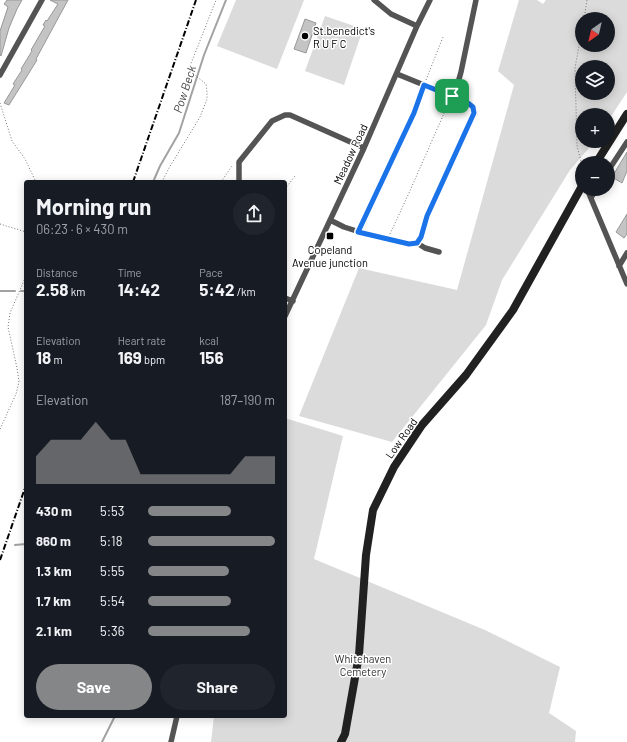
<!DOCTYPE html>
<html lang="en">
<head>
<meta charset="utf-8">
<style>
  body { margin:0; font-family:Barlow,sans-serif; background:#20242c; color:#f1f3f6; height:100vh; display:flex; flex-direction:column; font-size:15px; white-space:nowrap }
  * { box-sizing:border-box; margin:0 }
  p { font-size:13px; color:#9ea1a6 }
  .icon { flex:none; width:22px; height:22px; fill:none; stroke:currentColor; stroke-width:2; stroke-linecap:round; stroke-linejoin:round }
  .map { position:relative; flex:1; overflow:hidden }
  .side { position:absolute; left:24px; top:180px; width:263px; height:538px; display:flex; flex-direction:column; background:#171b24; border-radius:4px; box-shadow:0 2px 10px #0003 }
  .side>* { flex:none }
  .needle { width:26px; rotate:214deg }
  .tools { position:absolute; left:575px; top:12px; display:grid; gap:8px }
  .tools a { display:grid; place-items:center; width:40px; height:40px; border-radius:50%; background:#171b24; box-shadow:0 2px 10px #0003; font-size:20px }
  .pin { position:absolute; display:grid; place-items:center; width:34px; height:34px; color:#fff; margin:-17px; border-radius:8px; box-shadow:0 2px 6px #0006 }
  .round { display:grid; place-items:center; flex:none; width:42px; height:42px; border-radius:21px; background:#20242c }
  .overview { display:flex; align-items:center; justify-content:space-between; height:68px; padding:0 12px }
  h1 { font-size:22px; font-weight:700; line-height:30px }
  .figures { display:grid; grid-template-columns:repeat(3,1fr); gap:6px; height:68px; padding:4px 12px }
  .figures div { display:grid; align-content:center }
  .figures b { font-size:17px; font-weight:700 }
  .figures small { font-size:11px; font-weight:400 }
  .figures p { font-size:11px }
  .chart { height:112px; padding:8px 12px }
  .chart p { display:flex; justify-content:space-between }
  .chart svg { width:100%; height:72px; margin-top:4px; fill:#858687; opacity:.7 }
  .cta { display:flex; gap:8px; margin-top:auto; padding:8px 12px }
  .cta a { flex:1; height:46px; border-radius:24px; background:#858687; color:#fff; font-size:16px; font-weight:700; line-height:46px; text-align:center }
  .cta a+a { background:#20242c; color:#f1f3f6 }
  ul { padding:0 12px; list-style:none; font-size:13px }
  li { display:grid; grid-template-columns:64px 48px 1fr; align-items:center; height:30px }
  li i { height:10px; border-radius:5px; background:#858687 }
  .map>svg:first-child { display:block }
</style>
</head>
<body>
<div class="map">
<svg width="627" height="742" viewBox="0 0 627 742">
  <rect width="100%" height="100%" fill="#fff"/>
  <path fill="#dbdbdb" fill-rule="evenodd" d="M236 0H304L277 69 217 46Z
    M519 0H537L543 4 546 0H627V92L608 121V115H582V141H595L570 170 502 280 486 325 392 442 299 416 359 268 457 290 514 85 498 71ZM582 19H608V45H582ZM582 67H608V93H582Z
    M325 16 363 29 344 85 305 71Z
    M285 418 343 436 314 559 485 630 560 667 549 713 576 731 575 742H211L214 716H285Z"/>
  <g fill="none" stroke-linecap="round" stroke-linejoin="round">
    <path stroke="#a2a2a2" stroke-width="2" d="M153 182 160 166 179 133 204 55 226 0
      M0 291H15
      M21 291H26
      M15 545 26 544
      M102 742 115 716"/>
  </g>
  <path fill="#c4c4c4" stroke="#989898" d="M7 0H22L17 9 9 28 1 56 0 55V31L8 7 4 4Z
    M50 0H68L36 59 37 60 9 105 4 103 15 85 13 84 22 70 21 69 32 51 31 50 45 26 43 25 46 20 47 21 58 4Z
    M305 19 316 23 306 53 294 49Z
    M627 152V171L622 183 612 177Z
    M627 214V234L624 238 616 232Z"/>
  <g fill="none" stroke-linecap="round" stroke-linejoin="round">
    <path stroke="#767676" stroke-width="1" stroke-dasharray="1 2" stroke-linecap="butt" d="M584 19 587 0
      M582 29 575 68 577 146 582 165
      M426 80 443 37
      M0 103 12 141 25 159 36 182
      M162 182 169 168 200 117 207 99V92L206 84 191 72 190 66 216 0
      M221 182 232 166
      M285 189 295 176
      M0 224 26 232
      M390 234 409 193 449 102
      M0 429 16 394 19 382 17 368 8 327 10 313 26 276"/>
    <path stroke="#545454" stroke-width="5.5" d="M374 0 391 14 417 26
      M0 75 42 0
      M454 97 461 72 476 0
      M608 171 627 142
      M239 182V162L272 121 285 115H290L364 148
      M587 189 627 284
      M591 198 596 189
      M330 220 344 227 366 234 409 244 417 243 421 237 427 216 475 113 473 107 468 103 397 74
      M359 232 414 113 424 85
      M417 243 425 248 439 252
      M619 266 627 253
      M285 298 293 301
      M285 316 364 148 417 26 430 0
      M171 742 177 716"/>
    <path stroke="#212121" stroke-width="8" d="M596 163 627 114
      M341 742 345 734 359 655 366 555 373 510 394 467 422 425 466 375 513 310 582 186"/>
    <path stroke="#000" stroke-width="2" stroke-dasharray="6 2 1 2" stroke-linecap="butt" d="M133 182 196 0
      M0 560 26 485"/>
  </g>
  <g fill="none" stroke-linecap="round" stroke-linejoin="round">
    <g stroke="#fff" stroke-width="8">
      <path id="route" d="M424 85 468 103 473 107 474 113 427 216 421 237 417 243 409 244 358 232 414 113Z"/>
    </g>
    <use href="#route" stroke="#1a73e8" stroke-width="5"/>
  </g>
  <g fill="#000" stroke="#fff" stroke-width="1.5">
    <circle cx="305" cy="36" r="4"/>
    <rect x="326" y="232" width="8" height="8" rx="2"/>
  </g>
  <g text-anchor="middle" dominant-baseline="central" stroke-width="3" stroke-linejoin="round" paint-order="stroke">
    <g font-size="11" fill="#000" stroke="#fff" text-anchor="start">
      <text x="313" y="30">St.benedict's<tspan x="313" dy="13">R U F C</tspan></text>
      <text x="330" y="249" text-anchor="middle">Copeland<tspan x="330" dy="13">Avenue junction</tspan></text>
    </g>
    <g font-size="11" fill="#000" stroke="#fff">
      <text transform="translate(350 154) rotate(-65)">Meadow Road</text>
      <text transform="translate(401 438) rotate(-55)">Low Road</text>
    </g>
    <g font-size="11" fill="#323232" stroke="#fff">
      <text x="363" y="658">Whitehaven<tspan x="363" dy="13">Cemetery</tspan></text>
    </g>
    <g font-size="12" font-style="italic" fill="#434343" stroke="#fff">
      <text transform="translate(184 89) rotate(-72)">Pow Beck</text>
    </g>
  </g>
</svg>
<div class="tools">
<a><svg class="needle" viewBox="-14 -14 28 28"><path d="M0-13l5 13h-10z" fill="#e53935"/><path d="M0 13l5-13h-10z" fill="#9ea1a6"/></svg></a>
<a><svg class="icon" aria-label="layers" viewBox="0 0 24 24"><path d="M12 4l9 5-9 5-9-5zM3 14l9 5 9-5"/></svg></a>
<a>+</a>
<a>−</a>
</div>
<div class="pin" style="left:452px;top:96px;background:#1e9e55"><svg class="icon" aria-label="arrive" viewBox="0 0 24 24"><path d="M6 21V4h12l-3 4 3 4H6"/></svg></div>
<section class="side">
<div class="overview"><div><h1>Morning run</h1><p>06:23 · 6 × 430 m</p></div><a class="round"><svg class="icon" aria-label="share" viewBox="0 0 24 24"><path d="M12 15V3M7 8l5-5 5 5M5 13v7h14v-7"/></svg></a></div>
<div class="figures">
<div><p>Distance</p><b>2.58<small> km</small></b></div>
<div><p>Time</p><b>14:42</b></div>
<div><p>Pace</p><b>5:42<small> /km</small></b></div>
</div>
<div class="figures">
<div><p>Elevation</p><b>18<small> m</small></b></div>
<div><p>Heart rate</p><b>169<small> bpm</small></b></div>
<div><p>kcal</p><b>156</b></div>
</div>
<div class="chart"><p><span>Elevation</span>187–190 m</p>
<svg viewBox="0 0 160 44" preserveAspectRatio="none"><path d="M0 44V27L10 17L20 17L30 17L40 6L50 17L60 17L70 38L80 38L90 38L100 38L110 38L120 38L130 38L140 27L150 27L160 27V44z"/></svg>
</div>
<ul>
<li><b>430 m</b>5:53<i style="width:65%"></i></li>
<li><b>860 m</b>5:18<i style="width:100%"></i></li>
<li><b>1.3 km</b>5:55<i style="width:64%"></i></li>
<li><b>1.7 km</b>5:54<i style="width:65%"></i></li>
<li><b>2.1 km</b>5:36<i style="width:80%"></i></li>
</ul>
<div class="cta"><a>Save</a><a>Share</a></div>
</section>
</div>
</body>
</html>
